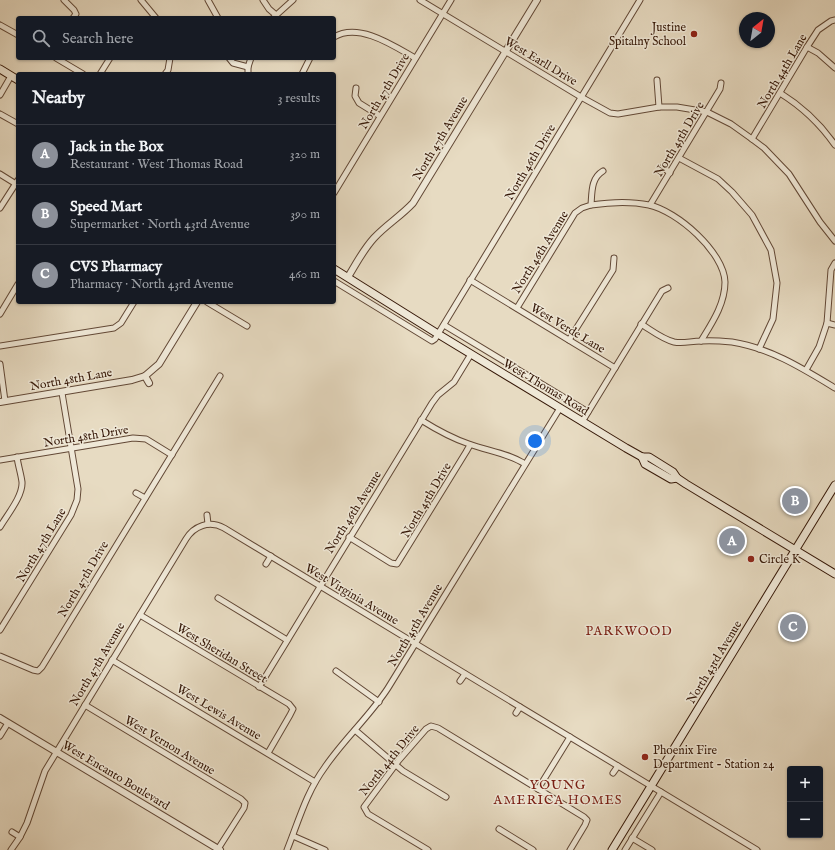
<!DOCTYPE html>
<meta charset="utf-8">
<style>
:root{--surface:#171b24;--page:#20242c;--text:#f1f3f6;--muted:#9ea1a6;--line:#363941;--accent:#8c9099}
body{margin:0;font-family:"IM FELL English",serif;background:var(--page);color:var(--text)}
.controls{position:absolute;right:12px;bottom:12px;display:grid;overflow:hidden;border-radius:4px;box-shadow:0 1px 3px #0004}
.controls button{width:36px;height:36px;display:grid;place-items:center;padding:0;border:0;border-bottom:1px solid var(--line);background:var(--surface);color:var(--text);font:20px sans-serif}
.compass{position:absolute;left:739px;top:12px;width:36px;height:36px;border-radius:50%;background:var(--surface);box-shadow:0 1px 3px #0004;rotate:31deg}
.you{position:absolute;left:535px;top:441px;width:14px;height:14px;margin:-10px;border:3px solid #fff;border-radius:50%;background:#1a73e8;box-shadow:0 0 0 6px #1a73e833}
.badge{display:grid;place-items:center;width:26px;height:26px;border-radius:50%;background:var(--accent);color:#fff;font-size:13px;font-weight:700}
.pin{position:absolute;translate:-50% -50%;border:2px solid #fff;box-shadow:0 1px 4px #0006}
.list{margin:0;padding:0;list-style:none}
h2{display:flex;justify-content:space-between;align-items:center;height:52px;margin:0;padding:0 16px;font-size:17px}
h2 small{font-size:13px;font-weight:400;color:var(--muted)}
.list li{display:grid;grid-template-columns:26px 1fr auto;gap:12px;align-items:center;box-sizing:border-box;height:60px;padding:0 16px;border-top:1px solid var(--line)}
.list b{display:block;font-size:15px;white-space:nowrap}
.list p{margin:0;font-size:13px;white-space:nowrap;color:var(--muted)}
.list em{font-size:13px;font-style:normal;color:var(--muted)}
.icon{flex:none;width:22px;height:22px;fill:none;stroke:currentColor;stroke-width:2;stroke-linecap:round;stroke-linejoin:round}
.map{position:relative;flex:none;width:835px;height:850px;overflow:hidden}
.search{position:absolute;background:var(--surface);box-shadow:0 1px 3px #0004;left:16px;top:16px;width:320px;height:44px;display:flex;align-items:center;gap:10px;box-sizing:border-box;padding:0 14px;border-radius:4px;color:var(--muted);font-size:15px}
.panel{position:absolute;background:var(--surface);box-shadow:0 1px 3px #0004;left:16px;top:72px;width:320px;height:232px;border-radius:4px}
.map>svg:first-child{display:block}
</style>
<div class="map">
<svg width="835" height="850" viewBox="0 0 835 850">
<rect width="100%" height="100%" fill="#e7dbc2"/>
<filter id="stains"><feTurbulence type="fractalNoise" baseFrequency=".005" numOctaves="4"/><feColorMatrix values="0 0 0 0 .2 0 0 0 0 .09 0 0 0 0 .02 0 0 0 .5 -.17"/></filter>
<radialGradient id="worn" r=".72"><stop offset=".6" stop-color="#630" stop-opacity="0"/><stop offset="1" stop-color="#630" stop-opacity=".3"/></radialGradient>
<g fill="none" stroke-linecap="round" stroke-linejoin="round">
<!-- minor casing -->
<g stroke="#624836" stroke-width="7">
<g id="minor">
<path d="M 64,0 L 74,10 L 76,14 L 73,18"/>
<path d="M 141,0 L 156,18"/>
<path d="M 208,0 L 218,18"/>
<path d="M 263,0 L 269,9 L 276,15"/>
<path d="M 420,0 L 581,97 L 610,113 L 618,114 L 659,107 L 677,107 L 707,112 L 731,124 L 752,139 L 764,148 L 789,174 L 820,222 L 835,241"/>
<path d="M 273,18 L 293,0"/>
<path d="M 0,25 L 18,35"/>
<path d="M 334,37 C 359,22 394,46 415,58"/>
<path d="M 807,47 L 818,53 L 835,68"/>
<path d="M 56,58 L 83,74"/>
<path d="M 229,58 L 233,63 L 248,67"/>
<path d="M 100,74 L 110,58"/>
<path d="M 165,74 L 168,70 L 170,58"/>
<path d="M 248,74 L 248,67 L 251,58"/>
<path d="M 302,74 L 310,58"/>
<path d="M 657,80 L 659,107"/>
<path d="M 356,88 L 355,96 L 359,103 L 380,116"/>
<path d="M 780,93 C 801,106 821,125 835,145"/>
<path d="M 0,95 L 11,76"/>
<path d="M 0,114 L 18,124"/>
<path d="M 752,139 L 807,47 L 818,30 L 831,21 L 835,20"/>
<path d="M 679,158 L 718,179 L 732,192 L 752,215 L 771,250 L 777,283 L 773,319 L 759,349"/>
<path d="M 663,167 L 670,173"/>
<path d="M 0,174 L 16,184"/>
<path d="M 334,193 L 451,0"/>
<path d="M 591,205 C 611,202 630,201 649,205 C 677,211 724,252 725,282 C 725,304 712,323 701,341"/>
<path d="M 650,205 L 720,89 L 721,83"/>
<path d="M 0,208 L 18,180"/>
<path d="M 470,280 L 615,368"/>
<path d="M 334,281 L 432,341 L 435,339 L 640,0"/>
<path d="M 207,302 L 247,326"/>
<path d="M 517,308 L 575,213 L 582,208 L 591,205 C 592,192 591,178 603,171"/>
<path d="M 0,314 L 18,284"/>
<path d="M 827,323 L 835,325"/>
<path d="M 641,324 C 651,330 662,339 674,342 C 683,344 691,341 701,341 C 711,340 722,341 732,342 C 770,348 802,368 835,388"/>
<path d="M 444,325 L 588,412"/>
<path d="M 569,340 L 613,270 L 614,258"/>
<path d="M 0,346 L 114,328 L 121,323 L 134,302"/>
<path d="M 0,364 L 5,401"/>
<path d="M 806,370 L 819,347 L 827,323 L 831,270 L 835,263"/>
<path d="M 421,420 C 437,430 451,438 469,444 C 488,451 508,453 525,464"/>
<path d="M 582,422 L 662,291 L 668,288"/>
<path d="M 0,460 L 133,438 L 146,439 L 172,455"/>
<path d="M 136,493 L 145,498"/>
<path d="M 207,515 L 208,524"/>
<path d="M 0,527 C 7,515 23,496 22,482 C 21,474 18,465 17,457"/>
<path d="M 349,537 L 391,563 L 397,564 L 466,452 L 470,445"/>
<path d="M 266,564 L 271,556"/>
<path d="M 218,598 L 287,640"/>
<path d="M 140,615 L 289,704 L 293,709 L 290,715 L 268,753"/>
<path d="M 0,630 L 71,515 L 77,500 L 78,489 L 62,393"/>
<path d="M 0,656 L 33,670 L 38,671 L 42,667 L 220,376"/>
<path d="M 112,660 L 315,782"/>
<path d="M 336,671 L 379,702"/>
<path d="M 460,681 L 465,674"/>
<path d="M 259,687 L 432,403 L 438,395 L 454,382 L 471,354"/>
<path d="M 85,705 L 241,799 L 245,803 L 244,808 L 218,849"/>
<path d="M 516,713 L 520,707"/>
<path d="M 355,730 L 403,771 L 446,797"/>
<path d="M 0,736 L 8,723"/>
<path d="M 613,773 L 618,766"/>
<path d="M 538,789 L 570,737"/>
<path d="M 499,829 L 533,850"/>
<path d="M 12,832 L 20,837"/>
<path d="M 293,836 L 325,850"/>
<path d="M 632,838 L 652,850"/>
<path d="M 11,850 L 20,837 L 27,823 L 45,771 L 186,539 C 194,526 209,520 224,528 L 757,850"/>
<path d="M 287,850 C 299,820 306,793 325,767 C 344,739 370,716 388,688 L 560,408"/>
<path d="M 428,850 L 368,814 L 364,807 L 399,760 L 426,729 L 431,726 L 438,728 L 584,817 L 587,820 L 585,825 L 570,850"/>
<path d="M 625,850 L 661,792"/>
</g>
</g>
<!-- tertiary casing -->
<g stroke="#624836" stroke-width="8">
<g id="tertiary">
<path d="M 348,277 C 356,264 363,250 374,238 C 386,225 401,216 413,203 L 537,0"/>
<path d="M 145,376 L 149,383"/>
<path d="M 0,402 L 132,380 L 145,376 L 159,364 L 197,302"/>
<path d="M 0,718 L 220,850"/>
</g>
</g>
<!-- secondary casing -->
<g stroke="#351707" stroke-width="9">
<g id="secondary">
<path d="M 0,69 L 18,80"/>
<path d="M 334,269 L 438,334 L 626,448 L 642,457 L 649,457 L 673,472 L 677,478 L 686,484 L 835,574"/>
<path d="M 642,457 L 645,464 L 671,479 L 677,478"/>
<path d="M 612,850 L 835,485"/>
</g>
</g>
<!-- minor -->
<use href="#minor" stroke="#efe8d7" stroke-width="5"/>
<!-- tertiary -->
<use href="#tertiary" stroke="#efe8d7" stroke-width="6"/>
<!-- secondary -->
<use href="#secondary" stroke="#efe8d7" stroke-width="7"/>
</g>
<!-- markers -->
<g fill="#8f2418" stroke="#efe8d7" stroke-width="1.5">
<circle cx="694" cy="34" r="4"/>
<circle cx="751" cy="559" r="4"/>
<circle cx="645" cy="757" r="4"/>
</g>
<g text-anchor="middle" stroke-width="3" stroke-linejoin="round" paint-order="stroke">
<!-- poi labels -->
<g font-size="12" fill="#351707" stroke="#efe8d7" text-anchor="start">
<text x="686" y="31" text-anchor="end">Justine<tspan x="686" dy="14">Spitalny School</tspan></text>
<text x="759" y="563">Circle K</text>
<text x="653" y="754">Phoenix Fire<tspan x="653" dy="14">Department - Station 24</tspan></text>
</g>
<!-- street labels -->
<g font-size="12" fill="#351707" stroke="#efe8d7">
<text transform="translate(541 61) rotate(31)" y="4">West Earll Drive</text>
<text transform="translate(782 71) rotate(-59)" y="4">North 44th Lane</text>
<text transform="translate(384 91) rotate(-59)" y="4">North 47th Drive</text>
<text transform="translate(440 138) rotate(-59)" y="4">North 47th Avenue</text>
<text transform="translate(679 139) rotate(-59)" y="4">North 45th Drive</text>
<text transform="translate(530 162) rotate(-59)" y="4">North 46th Drive</text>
<text transform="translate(540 252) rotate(-58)" y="4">North 46th Avenue</text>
<text transform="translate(568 328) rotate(31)" y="4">West Verde Lane</text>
<text transform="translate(71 379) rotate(-10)" y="4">North 48th Lane</text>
<text transform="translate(546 387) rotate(31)" y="4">West Thomas Road</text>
<text transform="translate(86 436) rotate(-9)" y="4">North 48th Drive</text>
<text transform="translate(426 500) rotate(-59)" y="4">North 45th Drive</text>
<text transform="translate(353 512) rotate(-58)" y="4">North 46th Avenue</text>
<text transform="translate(41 545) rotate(-59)" y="4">North 47th Lane</text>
<text transform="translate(83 579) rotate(-59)" y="4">North 47th Drive</text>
<text transform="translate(352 594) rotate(31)" y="4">West Virginia Avenue</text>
<text transform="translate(415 625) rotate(-59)" y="4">North 45th Avenue</text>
<text transform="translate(222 653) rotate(31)" y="4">West Sheridan Street</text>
<text transform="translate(714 662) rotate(-59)" y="4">North 43rd Avenue</text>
<text transform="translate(97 664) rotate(-59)" y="4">North 47th Avenue</text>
<text transform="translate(219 712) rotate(31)" y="4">West Lewis Avenue</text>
<text transform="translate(170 745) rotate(31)" y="4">West Vernon Avenue</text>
<text transform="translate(389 760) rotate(-51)" y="4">North 44th Drive</text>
<text transform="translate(116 775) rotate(31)" y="4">West Encanto Boulevard</text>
</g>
<!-- neighbourhood labels -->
<g font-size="13" letter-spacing="1" fill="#7a1f14" stroke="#efe8d7">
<text x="629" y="635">PARKWOOD</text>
<text x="558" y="789">YOUNG<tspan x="558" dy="15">AMERICA HOMES</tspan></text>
</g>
</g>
<rect width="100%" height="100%" filter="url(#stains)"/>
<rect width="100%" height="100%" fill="url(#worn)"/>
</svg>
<div class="controls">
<button>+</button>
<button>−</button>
</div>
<svg class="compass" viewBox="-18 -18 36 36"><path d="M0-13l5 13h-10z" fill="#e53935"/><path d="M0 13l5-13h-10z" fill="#9ea1a6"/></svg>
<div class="you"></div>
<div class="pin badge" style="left:732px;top:541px">A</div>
<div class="pin badge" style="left:795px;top:501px">B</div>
<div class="pin badge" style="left:793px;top:627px">C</div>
<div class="search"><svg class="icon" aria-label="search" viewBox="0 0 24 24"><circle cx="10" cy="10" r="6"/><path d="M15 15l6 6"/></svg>Search here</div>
<section class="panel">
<h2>Nearby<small>3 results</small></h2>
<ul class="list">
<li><span class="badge">A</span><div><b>Jack in the Box</b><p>Restaurant · West Thomas Road</p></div><em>320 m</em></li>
<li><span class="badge">B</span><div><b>Speed Mart</b><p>Supermarket · North 43rd Avenue</p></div><em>390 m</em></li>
<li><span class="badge">C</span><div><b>CVS Pharmacy</b><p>Pharmacy · North 43rd Avenue</p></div><em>460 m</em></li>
</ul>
</section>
</div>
